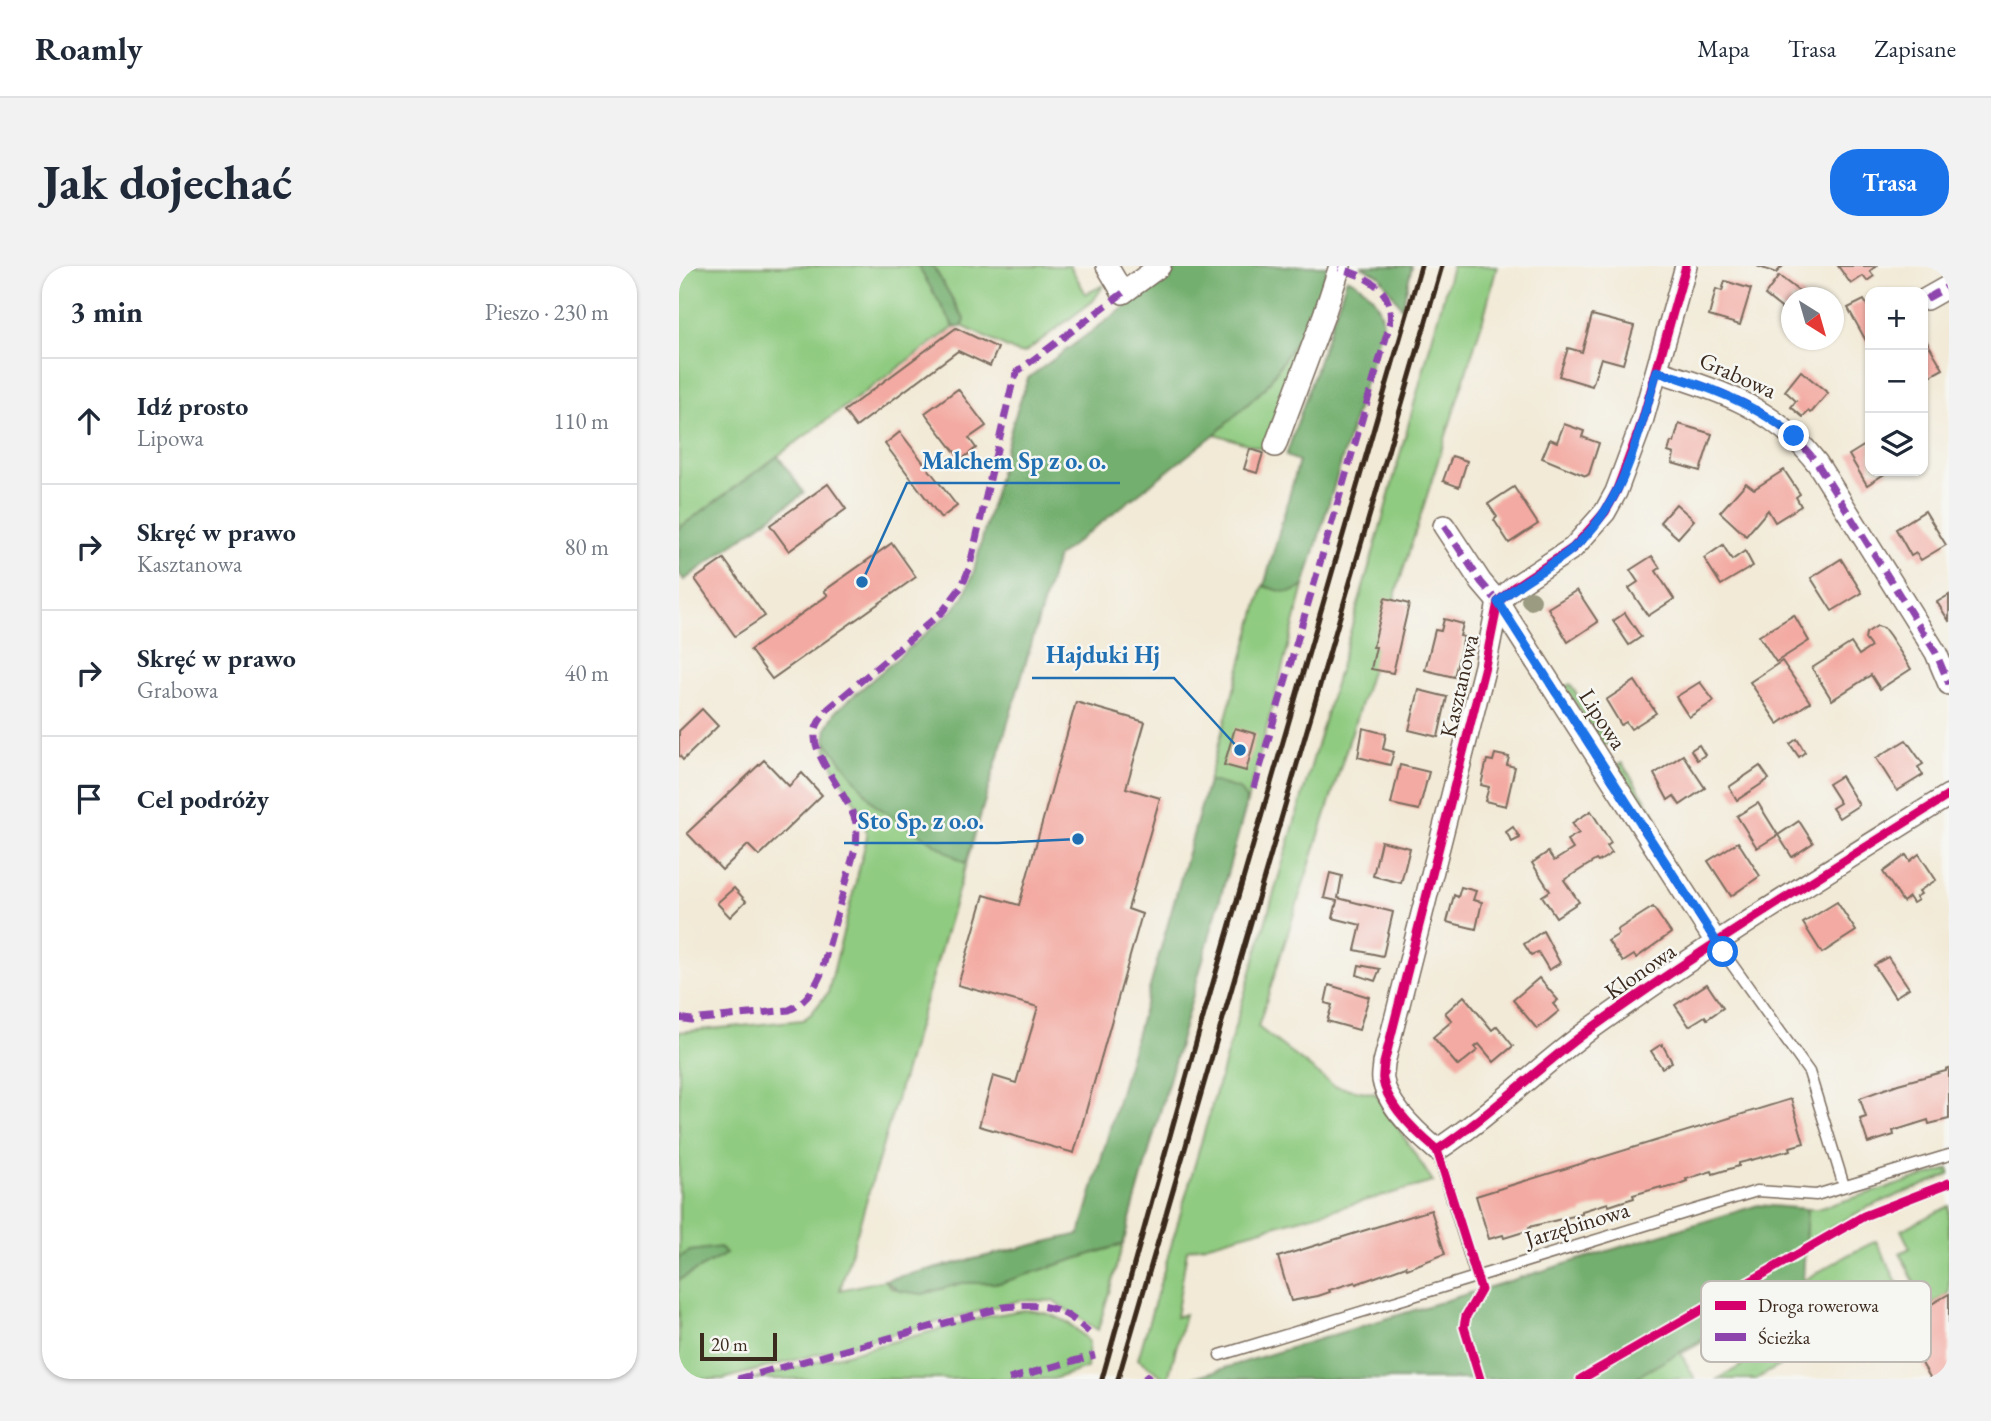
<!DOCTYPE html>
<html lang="pl">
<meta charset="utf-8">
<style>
:root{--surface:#fff;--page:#f2f2f3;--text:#1f2937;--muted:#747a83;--line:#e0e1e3;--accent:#1a73e8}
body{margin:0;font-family:"EB Garamond",serif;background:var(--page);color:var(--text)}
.controls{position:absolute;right:21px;top:21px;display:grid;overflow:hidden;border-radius:14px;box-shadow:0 2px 5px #0004}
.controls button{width:63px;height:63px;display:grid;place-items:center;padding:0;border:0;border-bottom:2px solid var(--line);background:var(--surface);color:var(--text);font:35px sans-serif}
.compass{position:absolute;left:1102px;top:21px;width:63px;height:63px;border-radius:50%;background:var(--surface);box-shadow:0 2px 5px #0004;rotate:143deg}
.scale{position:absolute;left:21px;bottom:18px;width:77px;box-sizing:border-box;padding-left:7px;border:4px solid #3b2a1e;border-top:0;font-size:19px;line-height:24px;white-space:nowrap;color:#3b2a1e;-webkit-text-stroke:5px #f6f6f2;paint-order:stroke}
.stop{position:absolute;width:21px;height:21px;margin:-16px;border:5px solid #1a73e8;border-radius:50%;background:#fff}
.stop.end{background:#1a73e8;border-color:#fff;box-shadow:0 2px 7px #0008}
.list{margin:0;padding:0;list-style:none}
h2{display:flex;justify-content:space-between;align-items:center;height:91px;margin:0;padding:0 28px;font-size:30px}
h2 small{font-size:23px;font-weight:400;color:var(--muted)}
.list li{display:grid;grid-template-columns:46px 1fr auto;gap:21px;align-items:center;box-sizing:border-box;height:126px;padding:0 28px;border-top:2px solid var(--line)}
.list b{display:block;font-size:26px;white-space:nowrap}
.list p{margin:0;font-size:23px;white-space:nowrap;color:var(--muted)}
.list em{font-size:23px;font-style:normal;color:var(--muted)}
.icon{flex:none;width:38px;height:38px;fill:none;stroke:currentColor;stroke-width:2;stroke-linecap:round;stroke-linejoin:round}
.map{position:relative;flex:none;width:1270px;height:1113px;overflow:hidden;border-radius:28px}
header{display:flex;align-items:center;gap:42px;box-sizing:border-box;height:98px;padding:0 35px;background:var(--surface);border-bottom:2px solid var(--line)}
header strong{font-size:33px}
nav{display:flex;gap:38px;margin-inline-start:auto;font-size:24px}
.intro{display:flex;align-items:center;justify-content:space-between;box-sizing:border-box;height:168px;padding:0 42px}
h1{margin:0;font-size:49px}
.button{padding:18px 32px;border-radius:28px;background:var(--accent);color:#fff;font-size:24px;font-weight:700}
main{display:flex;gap:42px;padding:0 42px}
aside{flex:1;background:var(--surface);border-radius:28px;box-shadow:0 2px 5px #0004}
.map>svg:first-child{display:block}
</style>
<header>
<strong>Roamly</strong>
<nav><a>Mapa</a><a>Trasa</a><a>Zapisane</a></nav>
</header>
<div class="intro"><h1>Jak dojechać</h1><a class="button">Trasa</a></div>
<main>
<aside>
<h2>3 min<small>Pieszo · 230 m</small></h2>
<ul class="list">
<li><svg class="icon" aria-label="ahead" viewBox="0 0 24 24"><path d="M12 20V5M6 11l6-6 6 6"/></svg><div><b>Idź prosto</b><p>Lipowa</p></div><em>110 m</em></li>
<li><svg class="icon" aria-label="right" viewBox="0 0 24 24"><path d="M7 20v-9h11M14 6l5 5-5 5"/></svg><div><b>Skręć w prawo</b><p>Kasztanowa</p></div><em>80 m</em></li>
<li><svg class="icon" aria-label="right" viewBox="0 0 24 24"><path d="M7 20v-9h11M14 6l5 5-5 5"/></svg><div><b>Skręć w prawo</b><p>Grabowa</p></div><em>40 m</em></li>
<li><svg class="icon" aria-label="arrive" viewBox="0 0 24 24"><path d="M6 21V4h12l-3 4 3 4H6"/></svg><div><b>Cel podróży</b></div></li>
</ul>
</aside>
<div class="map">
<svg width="1270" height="1113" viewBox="0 0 1270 1113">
<rect width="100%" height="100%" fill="#f6f6f2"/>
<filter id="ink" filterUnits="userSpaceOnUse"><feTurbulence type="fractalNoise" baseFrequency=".0143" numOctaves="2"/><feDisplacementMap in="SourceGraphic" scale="14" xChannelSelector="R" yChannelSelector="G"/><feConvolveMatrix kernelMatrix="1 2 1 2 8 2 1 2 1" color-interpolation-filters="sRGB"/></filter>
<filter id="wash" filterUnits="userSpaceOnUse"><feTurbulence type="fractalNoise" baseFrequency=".00686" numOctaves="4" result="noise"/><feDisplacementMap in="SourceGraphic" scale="28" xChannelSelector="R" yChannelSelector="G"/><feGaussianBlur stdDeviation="1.57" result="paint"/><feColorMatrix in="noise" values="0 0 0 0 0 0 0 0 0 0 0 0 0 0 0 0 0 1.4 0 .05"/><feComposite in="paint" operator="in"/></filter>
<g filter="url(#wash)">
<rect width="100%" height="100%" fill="#f2ead7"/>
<!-- green -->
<g fill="#8fcb80" stroke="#657a4f" stroke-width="2">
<path d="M 0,0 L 239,0 L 275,61 L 0,262 Z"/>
<path d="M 254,0 L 391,0 L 407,28 L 425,19 L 414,35 L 345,87 L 339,87 L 283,60 L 286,54 Z"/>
<path d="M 773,0 L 818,0 L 805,50 L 579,761 L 655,820 L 697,828 L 754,916 L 508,984 L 497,1051 L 506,1048 L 489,1113 L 487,1113 L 459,1093 L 693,291 Z"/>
<path d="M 634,48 L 584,183 L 536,168 L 587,121 Z"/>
<path d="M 584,320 C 599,324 612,330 625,320 L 566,544 L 567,533 L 549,520 L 529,516 Z"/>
<path d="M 891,418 L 929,477 L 924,480 L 886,421 Z"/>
<path d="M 146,474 L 197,539 L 287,598 L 161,1024 L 206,1014 L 212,1022 L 244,1028 L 283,1017 L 321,1017 L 444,978 L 419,1064 L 374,1035 L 342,1034 L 44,1113 L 0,1113 L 0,766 L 124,754 L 132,748 L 149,727 L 188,571 C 185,535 150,510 146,474 Z"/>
<path d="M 943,497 L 979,553 L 973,556 L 937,500 Z"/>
<path d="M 1270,903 L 1270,909 L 1187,942 L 1126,977 L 1128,943 L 1138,943 Z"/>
<path d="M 1270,940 L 1270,1028 L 1254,1037 L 1243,1019 L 1238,1022 L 1221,987 L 1231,982 L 1222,964 Z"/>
<path d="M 1197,975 L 1225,1030 L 1077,1113 L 1039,1113 L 1143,1054 L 1124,1020 L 1002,1088 L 1016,1113 L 954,1113 L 1169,989 Z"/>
<path d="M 344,1044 C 372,1045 392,1055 410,1076 L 408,1102 L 374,1113 L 74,1113 L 310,1050 Z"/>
</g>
<!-- forest -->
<g fill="#73af6e" stroke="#576c46" stroke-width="2">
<path d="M 239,0 L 254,0 L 286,55 L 283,60 L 275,61 Z"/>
<path d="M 502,0 L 647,0 L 648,2 L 634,48 L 587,121 L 536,168 L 378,291 L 287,598 L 196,539 L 146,474 L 148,461 L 157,445 L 273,345 L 285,330 L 294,308 L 334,156 L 349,112 Z"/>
<path d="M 682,0 L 733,0 L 723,42 L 700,9 Z"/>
<path d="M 668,12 C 688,21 701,35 704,57 L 625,320 C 611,331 599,324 585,320 L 620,195 L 607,190 Z"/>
<path d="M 99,190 L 125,227 L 5,314 L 0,307 L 0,262 Z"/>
<path d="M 529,516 L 536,516 L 560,523 L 567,533 L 566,544 L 444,978 L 321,1017 L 283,1017 L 244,1028 L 220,1025 L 206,1014 L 401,968 Z"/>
<path d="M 1079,939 L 1128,943 L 1124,1015 L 954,1113 L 510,1113 Z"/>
<path d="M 41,981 L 47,988 L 0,1014 L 0,991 L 11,985 Z"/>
</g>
<g id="blocks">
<!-- building -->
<g fill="#f3aaa2">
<path d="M 1078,0 L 1104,0 L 1097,7 Z"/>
<path d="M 1159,0 L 1197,0 L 1191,5 L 1195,10 L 1188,15 L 1184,10 L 1172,18 Z"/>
<path d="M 1100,10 L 1125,29 L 1123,32 L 1112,32 L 1111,49 L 1086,29 Z"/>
<path d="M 1046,15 L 1072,23 L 1061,59 L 1030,50 L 1037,23 L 1043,25 Z"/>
<path d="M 1185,34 L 1189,41 L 1191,40 L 1191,82 L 1169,42 Z"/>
<path d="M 913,49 L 955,60 L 944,98 L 922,92 L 913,120 L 880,110 L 889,82 L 903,86 Z"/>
<path d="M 277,62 L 319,82 L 311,100 L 279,85 L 177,161 L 165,145 Z"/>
<path d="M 1244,69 L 1264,103 L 1244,114 Z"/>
<path d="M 1122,105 L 1149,127 L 1132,147 L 1129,145 L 1124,151 L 1112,141 L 1117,135 L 1106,125 Z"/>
<path d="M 279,123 L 307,160 L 290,172 L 297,182 L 282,194 L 246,147 Z"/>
<path d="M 885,158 L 905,165 L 903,171 L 920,177 L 910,208 L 907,210 L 863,192 L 871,173 L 878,176 Z"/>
<path d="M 1000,158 L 1033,168 L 1021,205 L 993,197 L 995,188 L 989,186 L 992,176 L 995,176 Z"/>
<path d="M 221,166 L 278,240 L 262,252 L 206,178 Z"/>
<path d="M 1191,176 L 1191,205 L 1210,205 L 1188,219 L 1170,189 Z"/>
<path d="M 571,183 L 584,187 L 578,207 L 565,203 Z"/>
<path d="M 773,190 L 788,195 L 780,221 L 764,215 Z"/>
<path d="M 1105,204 L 1121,228 L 1117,231 L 1122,240 L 1096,256 L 1089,244 L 1067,270 L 1041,246 L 1067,217 L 1075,223 Z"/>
<path d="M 149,218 L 167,243 L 110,285 L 91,259 Z"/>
<path d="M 835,221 L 859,258 L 830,277 L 815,254 L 818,251 L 809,238 Z"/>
<path d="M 997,238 L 1015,254 L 999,272 L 981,256 Z"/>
<path d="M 1246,245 L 1267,279 L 1242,294 L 1237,287 L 1232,290 L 1217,263 Z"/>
<path d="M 213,277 L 237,311 L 93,413 L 71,384 L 149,329 L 145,325 Z"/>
<path d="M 1044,279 L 1053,294 L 1066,285 L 1074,300 L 1042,319 L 1025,292 Z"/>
<path d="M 973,290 L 981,302 L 977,305 L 995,333 L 969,350 L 950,322 L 959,316 L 951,304 Z"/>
<path d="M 45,293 L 86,350 L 56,370 L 16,313 Z"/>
<path d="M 1162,293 L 1183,327 L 1153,345 L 1132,312 Z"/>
<path d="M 898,324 L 919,356 L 889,376 L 869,342 Z"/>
<path d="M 1270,329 L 1270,355 L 1258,336 Z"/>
<path d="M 706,332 L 730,338 L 714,407 L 692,403 L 697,381 L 694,381 Z"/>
<path d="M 946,347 L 962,371 L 950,379 L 934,355 Z"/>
<path d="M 1115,349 L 1130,375 L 1097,396 L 1080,370 Z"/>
<path d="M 765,353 L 784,358 L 781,370 L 785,371 L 775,411 L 746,404 L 756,364 L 762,365 Z"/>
<path d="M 1198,360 L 1205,362 L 1211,370 L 1232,403 L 1201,423 L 1192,409 L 1153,434 L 1133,402 L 1172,377 L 1180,389 L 1192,381 L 1186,373 L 1187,367 Z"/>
<path d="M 1103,395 L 1131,436 L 1099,458 L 1071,416 Z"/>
<path d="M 956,415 L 977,447 L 952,463 L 947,456 L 942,459 L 927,434 Z"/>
<path d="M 1021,416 L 1035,435 L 1010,451 L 997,431 Z"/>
<path d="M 740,424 L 768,431 L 759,471 L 730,464 Z"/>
<path d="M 397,436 L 466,456 L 447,522 L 481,532 L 449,643 L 463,648 L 395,887 L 300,860 L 314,810 L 337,817 L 359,741 L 279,719 L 305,629 L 340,639 Z"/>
<path d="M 23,443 L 39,460 L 4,494 L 0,489 L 0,465 Z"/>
<path d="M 556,462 L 577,468 L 567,505 L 545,499 Z"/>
<path d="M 684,462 L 707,468 L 704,483 L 715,486 L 711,499 L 679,491 Z"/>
<path d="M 1118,473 L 1126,486 L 1120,491 L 1111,478 Z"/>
<path d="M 1227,474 L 1244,498 L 1239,501 L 1244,509 L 1218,525 L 1197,492 Z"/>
<path d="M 1020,479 L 1026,489 L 1018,494 L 1012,484 Z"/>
<path d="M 816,488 L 830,491 L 828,499 L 836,501 L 827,540 L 806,535 L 810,521 L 802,519 L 808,494 L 814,495 Z"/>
<path d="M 1004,489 L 1026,522 L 1001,539 L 995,530 L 989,534 L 975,508 Z"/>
<path d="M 85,494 L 110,520 L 123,507 L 143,529 L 80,590 L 69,579 L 43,604 L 8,567 Z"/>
<path d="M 721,499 L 750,506 L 740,544 L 712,538 Z"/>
<path d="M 1081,500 L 1090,513 L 1058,534 L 1050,521 Z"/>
<path d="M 1162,510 L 1180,539 L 1160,552 L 1153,542 L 1161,537 L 1149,518 Z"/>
<path d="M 1079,537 L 1099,569 L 1120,555 L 1134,577 L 1113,591 L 1099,569 L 1078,582 L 1058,550 Z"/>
<path d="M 912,545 L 932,577 L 928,580 L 933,587 L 919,596 L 917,594 L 885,614 L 900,636 L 877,651 L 863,630 L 871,625 L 853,597 L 869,586 L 875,595 L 894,583 L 888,574 L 900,567 L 893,557 Z"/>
<path d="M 834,561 L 841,572 L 833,576 L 827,566 Z"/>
<path d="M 702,575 L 731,582 L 722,617 L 694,610 Z"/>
<path d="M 1059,576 L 1081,610 L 1052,630 L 1029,595 Z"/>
<path d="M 1240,588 L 1257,614 L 1240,625 L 1242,628 L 1237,631 L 1239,634 L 1234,637 L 1230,631 L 1224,636 L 1204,606 L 1227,589 L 1231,595 Z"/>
<path d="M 651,607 L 663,610 L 659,632 L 714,646 L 704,690 L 676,684 L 682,659 L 654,652 L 658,635 L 645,632 Z"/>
<path d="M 782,621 L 797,625 L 794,634 L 803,636 L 797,663 L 768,656 L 775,629 L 779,631 Z"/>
<path d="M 55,622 L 67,635 L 51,651 L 38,637 Z"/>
<path d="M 1158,636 L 1177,665 L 1143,687 L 1124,657 Z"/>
<path d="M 974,641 L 992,667 L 957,692 L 955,689 L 944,696 L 929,675 L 940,668 L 938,664 Z"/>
<path d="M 864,665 L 881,697 L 870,704 L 859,686 L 852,689 L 845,678 Z"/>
<path d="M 1209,691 L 1230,722 L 1216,731 L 1195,699 Z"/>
<path d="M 680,699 L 701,703 L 696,715 L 678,709 Z"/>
<path d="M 860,712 L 879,734 L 874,738 L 880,745 L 858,763 L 834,734 Z"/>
<path d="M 1028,718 L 1044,742 L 1028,753 L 1026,750 L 1010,760 L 996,739 Z"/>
<path d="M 650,719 L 690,731 L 680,764 L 648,755 L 653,739 L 646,737 Z"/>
<path d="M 785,730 L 813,764 L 818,760 L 834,780 L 815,796 L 800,778 L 796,781 L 799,784 L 779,800 L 754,771 L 773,755 L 766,747 Z"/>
<path d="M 983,778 L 993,796 L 983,802 L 972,785 Z"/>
<path d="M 1270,802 L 1270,853 L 1250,858 L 1249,854 L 1214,865 L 1215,869 L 1189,877 L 1181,853 L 1187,851 L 1181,832 L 1219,818 L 1267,805 L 1267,803 Z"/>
<path d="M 1112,833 L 1125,877 L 1111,881 L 1112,884 L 1060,897 L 1060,900 L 1034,908 L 1033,905 L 1007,913 L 1008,915 L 995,920 L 982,923 L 982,921 L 954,929 L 955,932 L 942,936 L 930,940 L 929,937 L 903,945 L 903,948 L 850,961 L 851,964 L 825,972 L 824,969 L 810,973 L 797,930 Z"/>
<path d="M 752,944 L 766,988 L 728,1003 L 727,1000 L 677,1018 L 676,1016 L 650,1024 L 651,1026 L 639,1030 L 612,1035 L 599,991 Z"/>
<path d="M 1270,1028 L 1270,1113 L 1252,1113 L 1220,1057 Z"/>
</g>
</g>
</g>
<g filter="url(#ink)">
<use href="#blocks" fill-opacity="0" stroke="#7b6d5f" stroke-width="2"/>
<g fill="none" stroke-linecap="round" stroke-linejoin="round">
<!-- lane casing -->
<g stroke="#7b6d5f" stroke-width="13">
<g id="lane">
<path d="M 1037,676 L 1130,806 L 1165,920"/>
<path d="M 758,884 L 797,1011"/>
<path d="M 541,1089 L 1078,925 L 1137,929 L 1270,889"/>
</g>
</g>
<!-- street casing -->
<g stroke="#7b6d5f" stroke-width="24">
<g id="street">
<path d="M 428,0 L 444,27 L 481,0"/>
<path d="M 1007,0 L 963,156 L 937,226 L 926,246 L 894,282 L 835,321 L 819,336 L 806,400 L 705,797 C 705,802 703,809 704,814 C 708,840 739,868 758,884 C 815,847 862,798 917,759 C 1031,677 1151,604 1270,529"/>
<path d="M 1247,33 L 1270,20"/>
<path d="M 978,105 C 1041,124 1097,143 1138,197 L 1257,387 L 1270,418"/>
<path d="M 596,180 L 645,49 L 661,0"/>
<path d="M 765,260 L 802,316 L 819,336 L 1037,676"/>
</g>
</g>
<!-- lane -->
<use href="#lane" stroke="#fff" stroke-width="10"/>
<!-- street -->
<use href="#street" stroke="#fff" stroke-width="21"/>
<!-- rail -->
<g stroke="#3b2a1e" stroke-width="5">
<path d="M 423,1113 L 527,741 L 742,0"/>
<path d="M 439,1113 L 763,0"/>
</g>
<!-- quiet -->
<g stroke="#8e44ad" stroke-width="7" stroke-dasharray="14 7" stroke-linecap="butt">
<path d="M 1247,33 L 1270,20"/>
<path d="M 978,105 C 1041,124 1097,143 1138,197 L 1257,387 L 1270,418"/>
<path d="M 765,260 L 802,316 L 819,336 L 1037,676"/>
<path d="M 575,522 L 711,58 C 715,21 689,12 660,2"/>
<path d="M 0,752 L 12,754 L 110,744 C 127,736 134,725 142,708 L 177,579 C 178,571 178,564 177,557 C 171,531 133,492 136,467 C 137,458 143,451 149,443 L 263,346 L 283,320 L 290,303 L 333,119 L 339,105 L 444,27"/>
<path d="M 466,1108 L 470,1113"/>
<path d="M 59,1113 L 325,1041 C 365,1037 380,1039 410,1066"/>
<path d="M 330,1113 L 416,1089"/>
</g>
<!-- cycleway casing -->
<g stroke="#f6f6f2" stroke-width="13">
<g id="cycleway">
<path d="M 758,884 C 739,868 708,840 704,814 C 703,809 705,802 705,797 L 806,400 L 819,336 L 835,321 L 894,282 L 926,246 L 937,226 L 963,156 L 1007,0"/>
<path d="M 758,884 C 815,847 862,798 917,759 C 1031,677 1151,604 1270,529"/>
<path d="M 758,884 L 802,1024 L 787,1050 L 785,1061 L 801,1113"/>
<path d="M 902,1113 L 1185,950 L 1270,917"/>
</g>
</g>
<!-- cycleway -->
<use href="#cycleway" stroke="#d6006c" stroke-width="9"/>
</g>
<!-- trees -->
<circle fill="#9b9b81" cx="852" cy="334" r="10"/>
</g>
<g fill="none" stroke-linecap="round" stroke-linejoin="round" filter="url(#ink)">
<!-- route -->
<path stroke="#1a73e8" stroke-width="9" d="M 1044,686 L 819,336 C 841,315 870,303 893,283 C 945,240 960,167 978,105 C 1027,120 1075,137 1115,170"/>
</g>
<g text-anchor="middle" stroke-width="5" stroke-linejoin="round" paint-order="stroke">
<!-- street labels -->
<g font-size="23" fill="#3b2a1e" stroke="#f6f6f2">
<text transform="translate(1059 109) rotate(24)" y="8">Grabowa</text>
<text transform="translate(780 420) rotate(-77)" y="8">Kasztanowa</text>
<text transform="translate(924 453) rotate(57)" y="8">Lipowa</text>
<text transform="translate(961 705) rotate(-35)" y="8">Klonowa</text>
<text transform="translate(898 958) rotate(-17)" y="8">Jarzębinowa</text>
</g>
</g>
<!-- legend -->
<rect x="1022" y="1015" width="230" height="81" rx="10" fill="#f6f6f2" stroke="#beb9b2" stroke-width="2"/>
<rect x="1036" y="1035" width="31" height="9" fill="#d6006c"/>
<rect x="1036" y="1067" width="31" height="8" fill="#8e44ad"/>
<g font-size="19" fill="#3b2a1e">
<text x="1079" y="1046">Droga rowerowa</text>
<text x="1079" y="1078">Ścieżka</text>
</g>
<!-- callouts -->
<path fill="none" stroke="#1f6fb2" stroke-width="2.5" d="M183 316L228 217H441M561 484L495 412H353M399 573L319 577H165"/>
<g fill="#1f6fb2" stroke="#f6f6f2" stroke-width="2.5">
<circle cx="183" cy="316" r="7"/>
<circle cx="561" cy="484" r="7"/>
<circle cx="399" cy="573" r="7"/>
</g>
<g font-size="24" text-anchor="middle" font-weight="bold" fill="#1f6fb2" stroke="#f6f6f2" stroke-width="5" stroke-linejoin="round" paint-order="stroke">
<text x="335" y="203">Malchem Sp z o. o.</text>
<text x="424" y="397">Hajduki Hj</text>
<text x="242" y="563">Sto Sp. z o.o.</text>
</g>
</svg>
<div class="controls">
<button>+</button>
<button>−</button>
<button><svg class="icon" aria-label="layers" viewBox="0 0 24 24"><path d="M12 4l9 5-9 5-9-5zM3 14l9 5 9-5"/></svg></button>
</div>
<svg class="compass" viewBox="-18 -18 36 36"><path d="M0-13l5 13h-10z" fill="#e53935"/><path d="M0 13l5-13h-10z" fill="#747a83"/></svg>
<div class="scale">20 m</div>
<div class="stop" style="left:1044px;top:686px"></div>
<div class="stop end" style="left:1115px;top:170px"></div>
</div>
</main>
